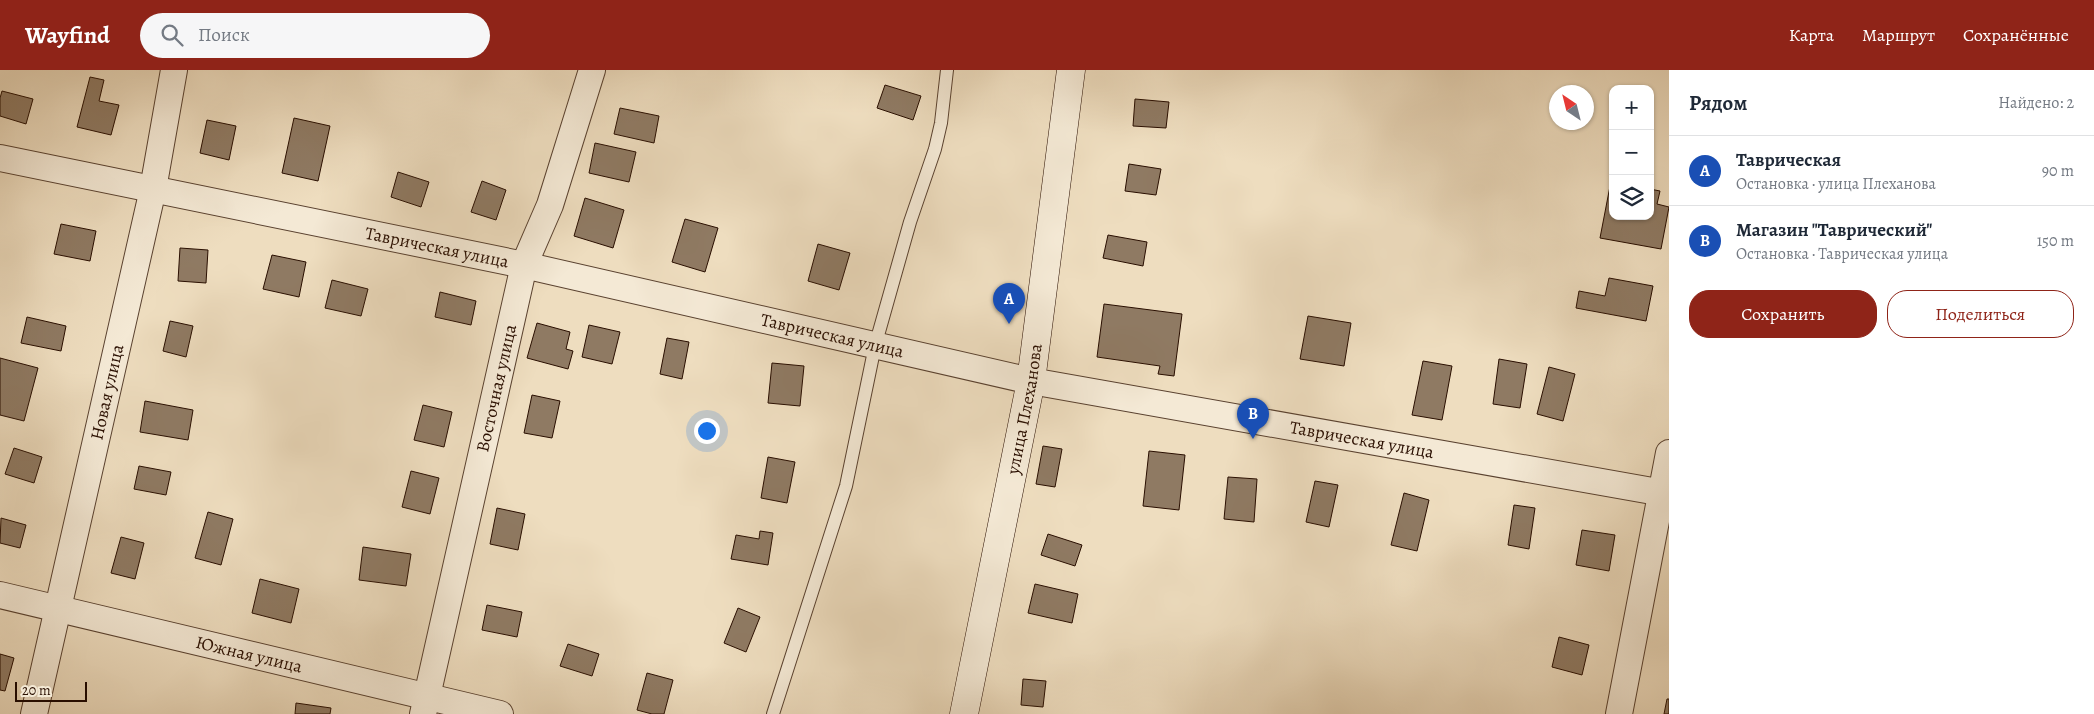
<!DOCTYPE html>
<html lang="ru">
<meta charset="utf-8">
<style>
:root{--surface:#fff;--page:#f6f6f7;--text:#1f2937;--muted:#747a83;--line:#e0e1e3;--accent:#8f2418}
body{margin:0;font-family:Alegreya,serif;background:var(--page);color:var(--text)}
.controls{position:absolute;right:15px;top:15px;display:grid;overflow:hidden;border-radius:10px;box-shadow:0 1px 4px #0004}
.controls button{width:45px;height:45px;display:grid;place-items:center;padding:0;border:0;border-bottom:1px solid var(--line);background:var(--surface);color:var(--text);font:25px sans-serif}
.compass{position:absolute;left:1549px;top:15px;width:45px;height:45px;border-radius:50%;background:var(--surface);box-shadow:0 1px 4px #0004;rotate:325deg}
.scale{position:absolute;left:15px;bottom:12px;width:72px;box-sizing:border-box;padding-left:5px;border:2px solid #290e00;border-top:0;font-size:14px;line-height:18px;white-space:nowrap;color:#290e00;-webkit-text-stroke:4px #f4e9d5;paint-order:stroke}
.you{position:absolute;left:706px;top:360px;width:18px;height:18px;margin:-12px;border:4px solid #fff;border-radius:50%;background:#1a73e8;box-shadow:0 0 0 8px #1a73e833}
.badge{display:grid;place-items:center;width:32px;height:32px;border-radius:50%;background:var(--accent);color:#fff;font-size:16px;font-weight:700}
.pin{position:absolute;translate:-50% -41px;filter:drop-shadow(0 1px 2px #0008)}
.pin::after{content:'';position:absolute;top:26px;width:18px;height:15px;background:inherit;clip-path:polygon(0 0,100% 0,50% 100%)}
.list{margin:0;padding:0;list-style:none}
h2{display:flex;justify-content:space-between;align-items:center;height:65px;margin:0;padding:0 20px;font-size:21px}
h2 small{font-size:16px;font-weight:400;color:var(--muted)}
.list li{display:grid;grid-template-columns:32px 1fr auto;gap:15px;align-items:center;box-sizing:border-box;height:70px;padding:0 20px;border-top:1px solid var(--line)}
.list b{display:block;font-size:19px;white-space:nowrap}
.list p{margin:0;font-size:16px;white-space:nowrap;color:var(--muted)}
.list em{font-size:16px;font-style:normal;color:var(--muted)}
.actions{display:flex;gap:10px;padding:15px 20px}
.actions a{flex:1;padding:11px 0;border:1px solid var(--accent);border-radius:20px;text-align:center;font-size:18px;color:var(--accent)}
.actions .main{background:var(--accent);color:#fff}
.icon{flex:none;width:28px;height:28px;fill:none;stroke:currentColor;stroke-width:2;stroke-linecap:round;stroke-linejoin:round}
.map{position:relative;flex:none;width:1669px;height:644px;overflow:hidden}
header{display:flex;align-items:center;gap:30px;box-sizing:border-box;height:70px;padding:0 25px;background:var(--accent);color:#fff}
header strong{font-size:24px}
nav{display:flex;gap:28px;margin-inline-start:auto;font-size:18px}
.search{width:350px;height:45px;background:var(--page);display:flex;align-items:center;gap:12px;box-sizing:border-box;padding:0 18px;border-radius:28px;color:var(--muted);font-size:19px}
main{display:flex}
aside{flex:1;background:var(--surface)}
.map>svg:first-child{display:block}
</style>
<header>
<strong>Wayfind</strong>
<div class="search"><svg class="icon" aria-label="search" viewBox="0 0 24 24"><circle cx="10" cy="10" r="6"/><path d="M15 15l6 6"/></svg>Поиск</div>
<nav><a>Карта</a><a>Маршрут</a><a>Сохранённые</a></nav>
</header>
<main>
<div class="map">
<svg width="1669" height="644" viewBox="0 0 1669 644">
<rect width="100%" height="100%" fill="#eeddbf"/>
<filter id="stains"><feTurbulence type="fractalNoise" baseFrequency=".004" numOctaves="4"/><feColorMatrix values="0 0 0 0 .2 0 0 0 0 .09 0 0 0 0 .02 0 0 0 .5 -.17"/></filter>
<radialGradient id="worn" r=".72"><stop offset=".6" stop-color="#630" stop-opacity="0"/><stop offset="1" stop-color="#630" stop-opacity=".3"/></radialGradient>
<!-- building -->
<g fill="#8f7a63" stroke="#290e00">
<path d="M 90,7 L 104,10 L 99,31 L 119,35 L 111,65 L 77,57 Z"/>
<path d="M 885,15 L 921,26 L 913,50 L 877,38 Z"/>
<path d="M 2,21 L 33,29 L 26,54 L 0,46 L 0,28 Z"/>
<path d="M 1135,29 L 1169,32 L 1166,58 L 1133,56 Z"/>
<path d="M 620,38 L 659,46 L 654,73 L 614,64 Z"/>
<path d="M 294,48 L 330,56 L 318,111 L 282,103 Z"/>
<path d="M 207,50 L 236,56 L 229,90 L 200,83 Z"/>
<path d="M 595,73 L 636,82 L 629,112 L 589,103 Z"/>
<path d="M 1129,94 L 1161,99 L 1156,125 L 1125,121 Z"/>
<path d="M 398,102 L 429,112 L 421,137 L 391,127 Z"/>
<path d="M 482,111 L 506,120 L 496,150 L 471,142 Z"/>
<path d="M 1611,111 L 1613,111 L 1613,146 L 1650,146 L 1650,119 L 1660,121 L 1657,134 L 1669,137 L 1661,179 L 1600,168 Z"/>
<path d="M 585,128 L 624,140 L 613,178 L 574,166 Z"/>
<path d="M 685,149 L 718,158 L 705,202 L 672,192 Z"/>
<path d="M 61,154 L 96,161 L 90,191 L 54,184 Z"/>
<path d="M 1108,165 L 1147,172 L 1143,196 L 1103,188 Z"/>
<path d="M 818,174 L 850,183 L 839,220 L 808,211 Z"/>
<path d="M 180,178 L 208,180 L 206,213 L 178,211 Z"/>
<path d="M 272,185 L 306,192 L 299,227 L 263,219 Z"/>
<path d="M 1609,208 L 1653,216 L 1646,251 L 1576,238 L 1579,221 L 1605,226 Z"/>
<path d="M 332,210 L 368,219 L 361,246 L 325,238 Z"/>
<path d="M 440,222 L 476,231 L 471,255 L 435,247 Z"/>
<path d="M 1104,234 L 1182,244 L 1174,306 L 1158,304 L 1160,296 L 1097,287 Z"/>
<path d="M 1308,246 L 1351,253 L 1344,296 L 1300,289 Z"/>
<path d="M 27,247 L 66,256 L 61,281 L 21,273 Z"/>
<path d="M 170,251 L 193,256 L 186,287 L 163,281 Z"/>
<path d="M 537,253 L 570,262 L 566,279 L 573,281 L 568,299 L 527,288 Z"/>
<path d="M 589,255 L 620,262 L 612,294 L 582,287 Z"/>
<path d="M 667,268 L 689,272 L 682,309 L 660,304 Z"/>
<path d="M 0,288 L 38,298 L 24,351 L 0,345 Z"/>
<path d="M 1499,289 L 1527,294 L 1520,338 L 1493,334 Z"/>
<path d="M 1423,291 L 1452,296 L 1442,350 L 1412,345 Z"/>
<path d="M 772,293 L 804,296 L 800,336 L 768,333 Z"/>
<path d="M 1549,297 L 1575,304 L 1563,351 L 1537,344 Z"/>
<path d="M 532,325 L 560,331 L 552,368 L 524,363 Z"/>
<path d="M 145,331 L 193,340 L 188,370 L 140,362 Z"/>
<path d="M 423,335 L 452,342 L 444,377 L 414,370 Z"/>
<path d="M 1043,376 L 1062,379 L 1055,417 L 1036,414 Z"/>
<path d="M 14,378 L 42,387 L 34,413 L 5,404 Z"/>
<path d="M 1149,381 L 1185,385 L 1179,440 L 1143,436 Z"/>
<path d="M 768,387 L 795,392 L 787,433 L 761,428 Z"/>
<path d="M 139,396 L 171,402 L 166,425 L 134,419 Z"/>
<path d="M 411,401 L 439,408 L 430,444 L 402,437 Z"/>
<path d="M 1228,407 L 1257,409 L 1254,452 L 1224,449 Z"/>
<path d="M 1315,411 L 1338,415 L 1329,457 L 1306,452 Z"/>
<path d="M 1404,423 L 1429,430 L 1417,481 L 1391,475 Z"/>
<path d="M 1514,435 L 1535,438 L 1529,479 L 1508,475 Z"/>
<path d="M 497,438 L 525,444 L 518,480 L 490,474 Z"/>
<path d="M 208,442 L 233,449 L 221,495 L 195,488 Z"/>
<path d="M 1,448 L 26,455 L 20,478 L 0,473 Z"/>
<path d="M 1582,460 L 1615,465 L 1609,501 L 1576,495 Z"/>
<path d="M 760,461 L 773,463 L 768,495 L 731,489 L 736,465 L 759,469 Z"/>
<path d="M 1048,464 L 1082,475 L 1075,496 L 1041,485 Z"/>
<path d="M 121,467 L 144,473 L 135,509 L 111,503 Z"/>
<path d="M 363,477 L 411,484 L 406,516 L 359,510 Z"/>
<path d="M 260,509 L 299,519 L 291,553 L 252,543 Z"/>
<path d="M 1035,514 L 1078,524 L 1072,553 L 1028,543 Z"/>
<path d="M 487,535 L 522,542 L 517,567 L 482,560 Z"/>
<path d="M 738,538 L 760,547 L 746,582 L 724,573 Z"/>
<path d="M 1559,567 L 1589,575 L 1582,605 L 1552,597 Z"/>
<path d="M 568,574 L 599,584 L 592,606 L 560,596 Z"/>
<path d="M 0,584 L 14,588 L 5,621 L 0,620 Z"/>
<path d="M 647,603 L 673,610 L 664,644 L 652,644 L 637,640 Z"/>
<path d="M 1023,609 L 1046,611 L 1043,637 L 1021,635 Z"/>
<path d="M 1667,629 L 1669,629 L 1669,644 L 1664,644 Z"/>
<path d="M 296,633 L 331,638 L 330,644 L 295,644 Z"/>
</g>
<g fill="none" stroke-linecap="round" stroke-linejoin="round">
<!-- lane casing -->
<g stroke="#5a4230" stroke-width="14">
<path id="lane" d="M 773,644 L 846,416 L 875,276 L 910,152 L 935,79 L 941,53 L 947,0"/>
</g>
<!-- street casing -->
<g stroke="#5a4230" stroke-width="28">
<g id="street">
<path id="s1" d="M 0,88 L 524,195 L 1031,311 L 1669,424"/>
<path id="s2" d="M 0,525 L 500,644"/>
<path id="s3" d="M 34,644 L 153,119 L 174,0"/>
<path id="s4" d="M 423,644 L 524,195 L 550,135 L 592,0"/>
<path d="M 1619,644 L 1669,383"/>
</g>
</g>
<!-- secondary casing -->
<g stroke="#290e00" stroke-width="29">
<g id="secondary">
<path id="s5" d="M 964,644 L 1031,311 L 1071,0"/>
</g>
</g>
<!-- lane -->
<use href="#lane" stroke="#f4e9d5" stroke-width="12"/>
<!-- street -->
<use href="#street" stroke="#f4e9d5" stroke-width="26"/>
<!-- secondary -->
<use href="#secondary" stroke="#f4e9d5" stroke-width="28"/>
</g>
<g text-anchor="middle" stroke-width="4.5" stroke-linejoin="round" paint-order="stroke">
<!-- street labels -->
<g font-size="18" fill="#290e00" stroke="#f4e9d5">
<text dy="6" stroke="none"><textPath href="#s1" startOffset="446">Таврическая улица</textPath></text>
<text dy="6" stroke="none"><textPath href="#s1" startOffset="851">Таврическая улица</textPath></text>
<text dy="6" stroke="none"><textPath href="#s4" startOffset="334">Восточная улица</textPath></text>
<text dy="6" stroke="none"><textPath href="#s3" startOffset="330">Новая улица</textPath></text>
<text dy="6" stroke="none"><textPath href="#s5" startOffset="311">улица Плеханова</textPath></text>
<text dy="6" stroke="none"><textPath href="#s1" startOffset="1391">Таврическая улица</textPath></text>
<text dy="6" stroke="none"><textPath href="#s2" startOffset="256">Южная улица</textPath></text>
</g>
</g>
<rect width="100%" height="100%" filter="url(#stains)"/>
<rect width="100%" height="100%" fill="url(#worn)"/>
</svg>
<div class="controls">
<button>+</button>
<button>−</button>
<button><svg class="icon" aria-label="layers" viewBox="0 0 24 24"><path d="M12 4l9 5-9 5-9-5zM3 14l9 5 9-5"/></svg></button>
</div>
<svg class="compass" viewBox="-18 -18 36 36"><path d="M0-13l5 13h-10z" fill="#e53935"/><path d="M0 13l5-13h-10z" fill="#747a83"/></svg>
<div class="scale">20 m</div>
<div class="you"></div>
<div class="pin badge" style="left:1009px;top:254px;background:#1a4fb4">A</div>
<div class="pin badge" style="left:1253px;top:369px;background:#1a4fb4">B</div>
</div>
<aside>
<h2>Рядом<small>Найдено: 2</small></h2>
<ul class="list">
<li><span class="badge" style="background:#1a4fb4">A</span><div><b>Таврическая</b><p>Остановка · улица Плеханова</p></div><em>90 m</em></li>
<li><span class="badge" style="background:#1a4fb4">B</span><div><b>Магазин &quot;Таврический&quot;</b><p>Остановка · Таврическая улица</p></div><em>150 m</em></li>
</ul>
<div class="actions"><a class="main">Сохранить</a><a>Поделиться</a></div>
</aside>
</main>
